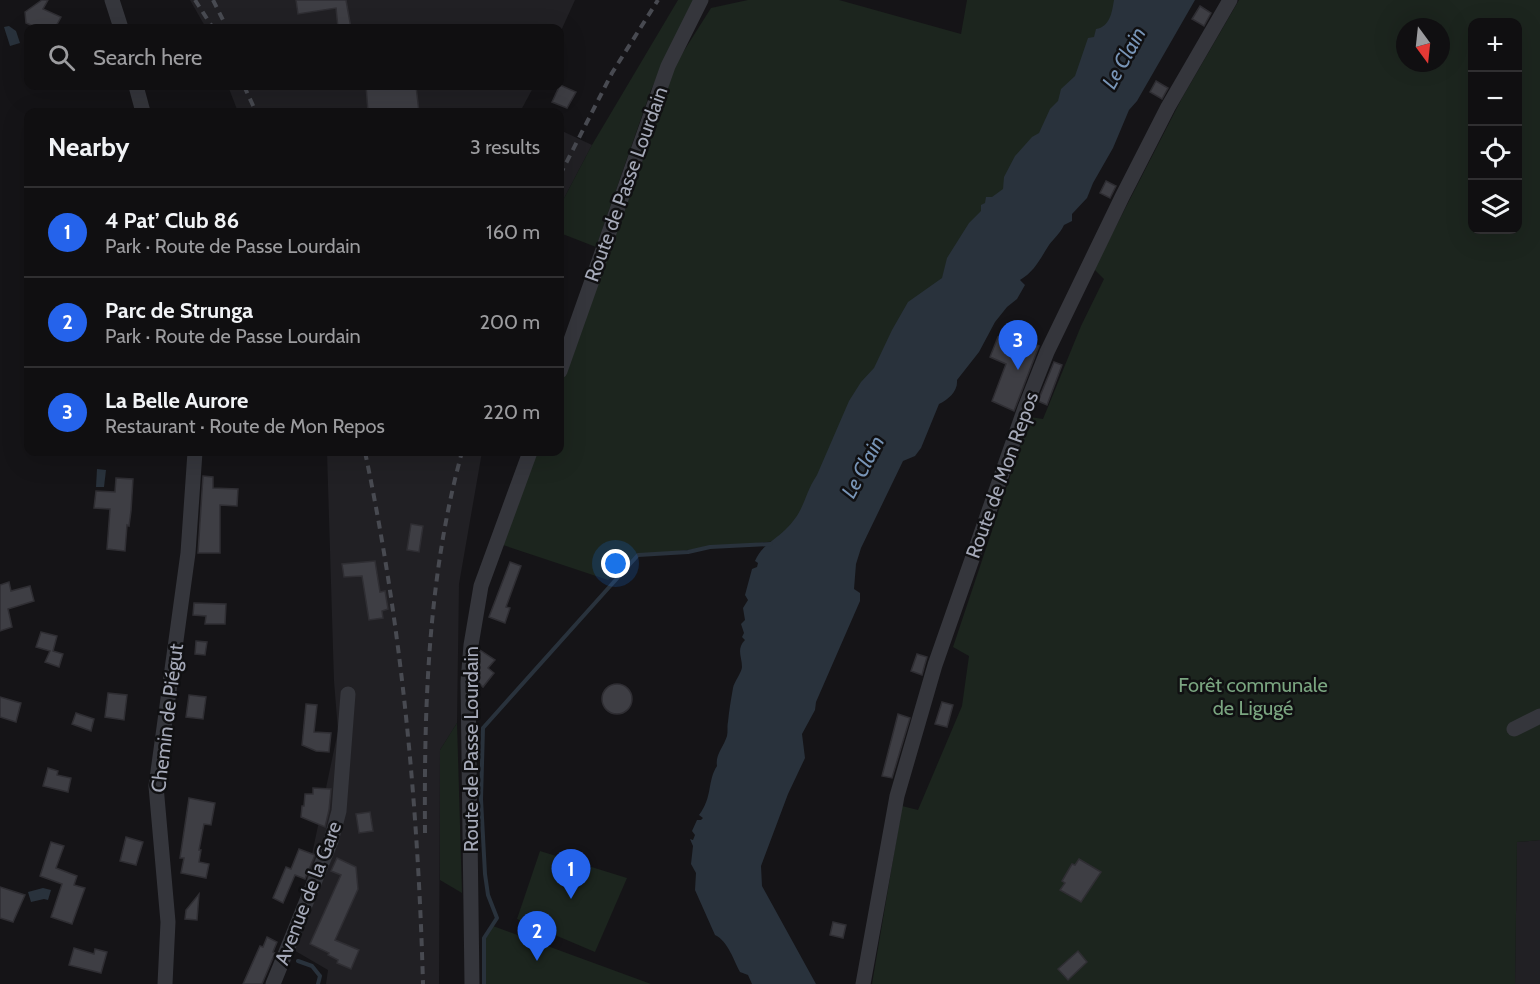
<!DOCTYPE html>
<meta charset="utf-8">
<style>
:root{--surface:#100f11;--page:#1e1d1f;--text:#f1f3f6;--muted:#9c9c9f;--line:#302f31;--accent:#2563eb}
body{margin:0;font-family:Cabin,sans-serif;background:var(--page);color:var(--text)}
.controls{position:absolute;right:18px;top:18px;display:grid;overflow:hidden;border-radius:12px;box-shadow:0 6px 24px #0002}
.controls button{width:54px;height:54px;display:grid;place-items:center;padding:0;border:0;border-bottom:2px solid var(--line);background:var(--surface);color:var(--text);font:30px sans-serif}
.compass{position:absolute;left:1396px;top:18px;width:54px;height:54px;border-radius:50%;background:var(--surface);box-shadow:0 6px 24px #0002;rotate:165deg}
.you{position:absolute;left:616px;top:564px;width:21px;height:21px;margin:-15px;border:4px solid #fff;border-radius:50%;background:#1a73e8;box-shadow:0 0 0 9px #1a73e833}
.badge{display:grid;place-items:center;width:39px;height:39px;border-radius:50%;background:var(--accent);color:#fff;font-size:20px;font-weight:700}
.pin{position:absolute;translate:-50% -50px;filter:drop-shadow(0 2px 3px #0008)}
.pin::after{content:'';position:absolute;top:32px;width:21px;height:18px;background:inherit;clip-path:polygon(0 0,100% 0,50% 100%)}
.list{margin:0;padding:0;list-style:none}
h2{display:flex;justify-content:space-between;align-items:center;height:78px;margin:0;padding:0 24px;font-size:26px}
h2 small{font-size:20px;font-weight:400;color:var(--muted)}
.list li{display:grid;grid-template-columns:39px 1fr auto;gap:18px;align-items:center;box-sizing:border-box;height:90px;padding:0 24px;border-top:2px solid var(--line)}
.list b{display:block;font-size:22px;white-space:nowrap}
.list p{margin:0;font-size:20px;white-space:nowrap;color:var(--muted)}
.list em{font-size:20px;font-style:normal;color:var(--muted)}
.icon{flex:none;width:33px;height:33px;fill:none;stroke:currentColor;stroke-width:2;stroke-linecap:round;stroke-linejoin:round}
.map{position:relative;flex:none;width:1540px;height:984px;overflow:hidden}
.search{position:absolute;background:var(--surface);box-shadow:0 6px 24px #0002;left:24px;top:24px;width:540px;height:66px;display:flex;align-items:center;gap:15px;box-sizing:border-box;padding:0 21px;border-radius:12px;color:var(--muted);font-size:22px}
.panel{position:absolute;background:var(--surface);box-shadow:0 6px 24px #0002;left:24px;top:108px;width:540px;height:348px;border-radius:12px}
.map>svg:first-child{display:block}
</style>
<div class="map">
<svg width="1540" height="984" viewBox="0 0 1540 984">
<rect width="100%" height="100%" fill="#151417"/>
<!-- built -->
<g fill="#212024">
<path d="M 190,0 L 575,0 L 560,33 L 560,28 L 206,28 Z"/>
<path d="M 228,86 L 534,86 L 520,112 L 238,112 Z"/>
<path d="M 560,130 L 592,145 L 560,206 Z"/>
<path d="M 327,452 L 482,452 L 459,584 L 457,723 L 440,750 L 439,984 L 326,984 L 328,970 L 292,949 L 338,731 L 334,681 Z"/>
<path d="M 1540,840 L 1540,984 L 1515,984 L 1517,842 Z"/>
</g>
<!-- green -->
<g fill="#1c251e" fill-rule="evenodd">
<path d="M 678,0 L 694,0 L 651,90 L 596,247 L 560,233 L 560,206 L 592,145 Z"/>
<path d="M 748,0 L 839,0 L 961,34 L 967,0 L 1134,0 L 816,537 L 638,555 L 608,580 L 503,545 L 537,452 L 560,452 L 560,388 L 675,65 L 711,8 Z"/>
<path d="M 1239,0 L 1540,0 L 1540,840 L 1517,842 L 1515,984 L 872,984 L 902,806 L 918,810 L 962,706 L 969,656 L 953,647 L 1030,417 L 1043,419 L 1081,326 L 1104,279 L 1094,269 L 1182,98 ZM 1472,22 L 1518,22 L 1518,230 L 1472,230 ZM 1405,27 L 1441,27 L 1441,63 L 1405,63 Z"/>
<path d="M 457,723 L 462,893 L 440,880 L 440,750 Z"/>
<path d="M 540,851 L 627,878 L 595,952 L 517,919 Z"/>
<path d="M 493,926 L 651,984 L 485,984 L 484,938 Z"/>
</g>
<!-- water -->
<g fill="#29323c">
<path d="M 1114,0 L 1195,0 L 1137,101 L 1129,110 L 1113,148 L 1093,183 L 1087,198 L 1072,214 L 1072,221 L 1064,225 C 1059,235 1055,237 1049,245 C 1040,259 1035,271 1020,280 L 1025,285 L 1017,299 L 1007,307 L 995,322 L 979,352 L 957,380 C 958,391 949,399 939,404 L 921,448 L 915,456 L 903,461 L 861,548 L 856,564 L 854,589 L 860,593 L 860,601 L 816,702 L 815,710 L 802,734 L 805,758 L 788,794 L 761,866 L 762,886 L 816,984 L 752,984 L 748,975 L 740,972 C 734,961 728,941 715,935 L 695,890 L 696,873 L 691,864 L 693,846 L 690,839 L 693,840 L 695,835 L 692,831 L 697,820 L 701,820 L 703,818 L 699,815 C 713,797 707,781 717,766 C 715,755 724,746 727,736 C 728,731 727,726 728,722 C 729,711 731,699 733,688 C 734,682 742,672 742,667 C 742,657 736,649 745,640 L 742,637 L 744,633 L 741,624 L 745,620 L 743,608 L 748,600 L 745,595 L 752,569 L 757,567 L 758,563 L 755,561 C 761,546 775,540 785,530 C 806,510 803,496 817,475 L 849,401 L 861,382 L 874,368 L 892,330 L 908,302 L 942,278 L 947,258 L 969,223 L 981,211 L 981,205 L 985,203 L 986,197 L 992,197 L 1003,189 L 1004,177 L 1015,156 L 1032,137 L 1039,133 L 1050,109 L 1058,101 L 1061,89 L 1075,76 L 1088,38 L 1094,37 L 1096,29 C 1110,27 1112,12 1114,0 Z"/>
<path d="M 9,26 L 16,31 L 20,43 L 10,46 L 4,27 Z"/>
<path d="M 97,469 L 106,470 L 104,487 L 96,487 Z"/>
<path d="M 43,888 L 51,890 L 48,900 L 44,899 L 31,902 L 28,892 Z"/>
</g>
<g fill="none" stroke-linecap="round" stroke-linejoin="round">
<!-- stream -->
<g stroke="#29323c" stroke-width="4">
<path d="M 298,961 L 312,966 L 320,976 L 318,984"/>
<path d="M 484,984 L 484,938 L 497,918 L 488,895 L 485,874 L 481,799 L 483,728 L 638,555 L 688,552 L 710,547 L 771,544"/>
</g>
</g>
<!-- building -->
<g fill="#3e3e44" stroke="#2f2e33" stroke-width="1.5">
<path d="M 42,0 L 48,0 L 43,9 L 61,17 L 55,28 L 38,28 L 26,23 L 25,12 Z"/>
<path d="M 296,0 L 346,0 L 351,28 L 338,28 L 336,8 L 298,14 Z"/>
<path d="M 1200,6 L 1211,13 L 1204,26 L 1192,19 Z"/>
<path d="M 1156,81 L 1168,88 L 1162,99 L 1150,92 Z"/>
<path d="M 560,85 L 576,92 L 567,108 L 552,102 Z"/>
<path d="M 366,86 L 416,86 L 419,112 L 368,112 Z"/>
<path d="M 1106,181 L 1116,186 L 1110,198 L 1100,193 Z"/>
<path d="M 1017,336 L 1039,346 L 1014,411 L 992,401 L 1006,364 L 990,357 L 998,337 L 1015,342 Z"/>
<path d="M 1054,362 L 1062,365 L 1047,405 L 1038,401 Z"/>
<path d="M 203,476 L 213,477 L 213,488 L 238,489 L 237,506 L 220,505 L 220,553 L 198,553 Z"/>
<path d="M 116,478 L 133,479 L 131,511 L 129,526 L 127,525 L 125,551 L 107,549 L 110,509 L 94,508 L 96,491 L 115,492 Z"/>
<path d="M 411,524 L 423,526 L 419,552 L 407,550 Z"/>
<path d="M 375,561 L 380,592 L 385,591 L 388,609 L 382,611 L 383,618 L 369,620 L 362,576 L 344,577 L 342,564 Z"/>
<path d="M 510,562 L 521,566 L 506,607 L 510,608 L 505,623 L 489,617 Z"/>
<path d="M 9,582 L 11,591 L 30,586 L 34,601 L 8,609 L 12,627 L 0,631 L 0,585 Z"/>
<path d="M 194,603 L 226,604 L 225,624 L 205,624 L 206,616 L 193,615 Z"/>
<path d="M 41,632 L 57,636 L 53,651 L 63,654 L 59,667 L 45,662 L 50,651 L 36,647 Z"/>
<path d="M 196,641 L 207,642 L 205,655 L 195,654 Z"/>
<path d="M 480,650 L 495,660 L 488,668 L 494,673 L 483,687 L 478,682 Z"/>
<path d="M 917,654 L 927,657 L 922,675 L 911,671 Z"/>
<circle cx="617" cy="699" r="15"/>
<path d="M 108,693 L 127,695 L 124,720 L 105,717 Z"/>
<path d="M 189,695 L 206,697 L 203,719 L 186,717 Z"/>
<path d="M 0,697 L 21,703 L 16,722 L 0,717 Z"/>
<path d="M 942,702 L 953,705 L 947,727 L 935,724 Z"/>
<path d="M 306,704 L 317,705 L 314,732 L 331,733 L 329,752 L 316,751 L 302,745 Z"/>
<path d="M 76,713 L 94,719 L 91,731 L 72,724 Z"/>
<path d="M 898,714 L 910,718 L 892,778 L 882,776 Z"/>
<path d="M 48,768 L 58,771 L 57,775 L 71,778 L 68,792 L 43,786 Z"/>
<path d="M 313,788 L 331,789 L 329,810 L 325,827 L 301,817 L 302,806 L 304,806 L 305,794 L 313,794 Z"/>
<path d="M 189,798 L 215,803 L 211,825 L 204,824 L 199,850 L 201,850 L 199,862 L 209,864 L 206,878 L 181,873 L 184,858 L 180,858 Z"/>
<path d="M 370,812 L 373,831 L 359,833 L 356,814 Z"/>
<path d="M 126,837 L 143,842 L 136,865 L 120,861 Z"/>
<path d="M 51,842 L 64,846 L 56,868 L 77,876 L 74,885 L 85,888 L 72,924 L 51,917 L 62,884 L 40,876 Z"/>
<path d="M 299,849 L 315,855 L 305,879 L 295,875 L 283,903 L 273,898 L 286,867 L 291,869 Z"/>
<path d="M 337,858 L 356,867 L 358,889 L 335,940 L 359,950 L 351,969 L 337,963 L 338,960 L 328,955 L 329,953 L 310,944 L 341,875 L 331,871 Z"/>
<path d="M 1079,859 L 1101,872 L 1081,902 L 1060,890 L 1065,883 L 1062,881 L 1072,864 L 1075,865 Z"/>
<path d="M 0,887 L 25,895 L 13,922 L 0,918 Z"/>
<path d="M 199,894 L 197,920 L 185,919 L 186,910 Z"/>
<path d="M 833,922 L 846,925 L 843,938 L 830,935 Z"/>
<path d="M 267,937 L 277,942 L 273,952 L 275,953 L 262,984 L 243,984 L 260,946 L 263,947 Z"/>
<path d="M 74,948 L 94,954 L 95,949 L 107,952 L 101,973 L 69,965 Z"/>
<path d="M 1078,951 L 1087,962 L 1068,980 L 1058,969 Z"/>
</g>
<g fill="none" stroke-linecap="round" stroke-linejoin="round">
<!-- minor -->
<g stroke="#35363c" stroke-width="15">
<path d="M 112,0 L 121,28"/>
<path d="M 136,86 L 143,112"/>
<path d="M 560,371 L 668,66 L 701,0"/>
<path d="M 1514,729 L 1540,716"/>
<path d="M 165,984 L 168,922 L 156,786 L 188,553 L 195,452"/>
<path d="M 273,984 L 331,841 L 339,811 L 348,694"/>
<path d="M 472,984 L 468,682 L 471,645 L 481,586 L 530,452"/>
<path d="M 863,984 L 897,796 L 935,665 L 1025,408 L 1047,352 L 1122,197 L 1168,107 L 1230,0"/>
</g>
<!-- rail -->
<g stroke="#484a51" stroke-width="4" stroke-dasharray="8 6" stroke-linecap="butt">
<path d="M 195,0 L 213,28"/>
<path d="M 213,0 L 227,28"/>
<path d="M 244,86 L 256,112"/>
<path d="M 560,175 L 612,73 L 658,0"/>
<path d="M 365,452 C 402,627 418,805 423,984"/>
<path d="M 425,833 C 424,705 428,575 462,452"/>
</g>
</g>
<g text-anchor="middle" stroke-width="5" stroke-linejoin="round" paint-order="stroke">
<!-- street labels -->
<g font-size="20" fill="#a5a9b8" stroke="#101012">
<text transform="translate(626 184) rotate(-70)" y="7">Route de Passe Lourdain</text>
<text transform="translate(1002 475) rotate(-70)" y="7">Route de Mon Repos</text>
<text transform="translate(167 718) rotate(-83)" y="7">Chemin de Piégut</text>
<text transform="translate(471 749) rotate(-90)" y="7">Route de Passe Lourdain</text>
<text transform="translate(308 893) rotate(-69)" y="7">Avenue de la Gare</text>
</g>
<!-- park labels -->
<g font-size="20" fill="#7aa580" stroke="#101012">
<text x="1253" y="692">Forêt communale<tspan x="1253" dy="23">de Ligugé</tspan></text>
</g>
<!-- water labels -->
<g font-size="21" font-style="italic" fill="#7895b7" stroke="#101012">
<text transform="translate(1124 58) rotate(-61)" y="7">Le Clain</text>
<text transform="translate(863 467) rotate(-62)" y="7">Le Clain</text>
</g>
</g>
</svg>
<div class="controls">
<button>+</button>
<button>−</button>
<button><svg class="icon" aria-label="locate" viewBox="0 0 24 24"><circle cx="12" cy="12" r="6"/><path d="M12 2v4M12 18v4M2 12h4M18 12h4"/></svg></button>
<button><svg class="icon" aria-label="layers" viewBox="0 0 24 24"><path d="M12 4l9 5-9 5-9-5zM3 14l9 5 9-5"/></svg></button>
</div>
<svg class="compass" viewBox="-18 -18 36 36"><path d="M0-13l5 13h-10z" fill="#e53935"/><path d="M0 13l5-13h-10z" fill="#9c9c9f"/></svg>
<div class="you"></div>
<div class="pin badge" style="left:571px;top:899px">1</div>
<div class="pin badge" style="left:537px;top:961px">2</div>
<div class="pin badge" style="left:1018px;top:370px">3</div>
<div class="search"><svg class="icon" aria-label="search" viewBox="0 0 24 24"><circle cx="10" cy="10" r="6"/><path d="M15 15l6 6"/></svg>Search here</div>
<section class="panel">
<h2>Nearby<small>3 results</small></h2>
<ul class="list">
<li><span class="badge">1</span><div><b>4 Pat’ Club 86</b><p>Park · Route de Passe Lourdain</p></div><em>160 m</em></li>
<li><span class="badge">2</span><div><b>Parc de Strunga</b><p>Park · Route de Passe Lourdain</p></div><em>200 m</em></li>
<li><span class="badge">3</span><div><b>La Belle Aurore</b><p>Restaurant · Route de Mon Repos</p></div><em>220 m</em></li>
</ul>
</section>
</div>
